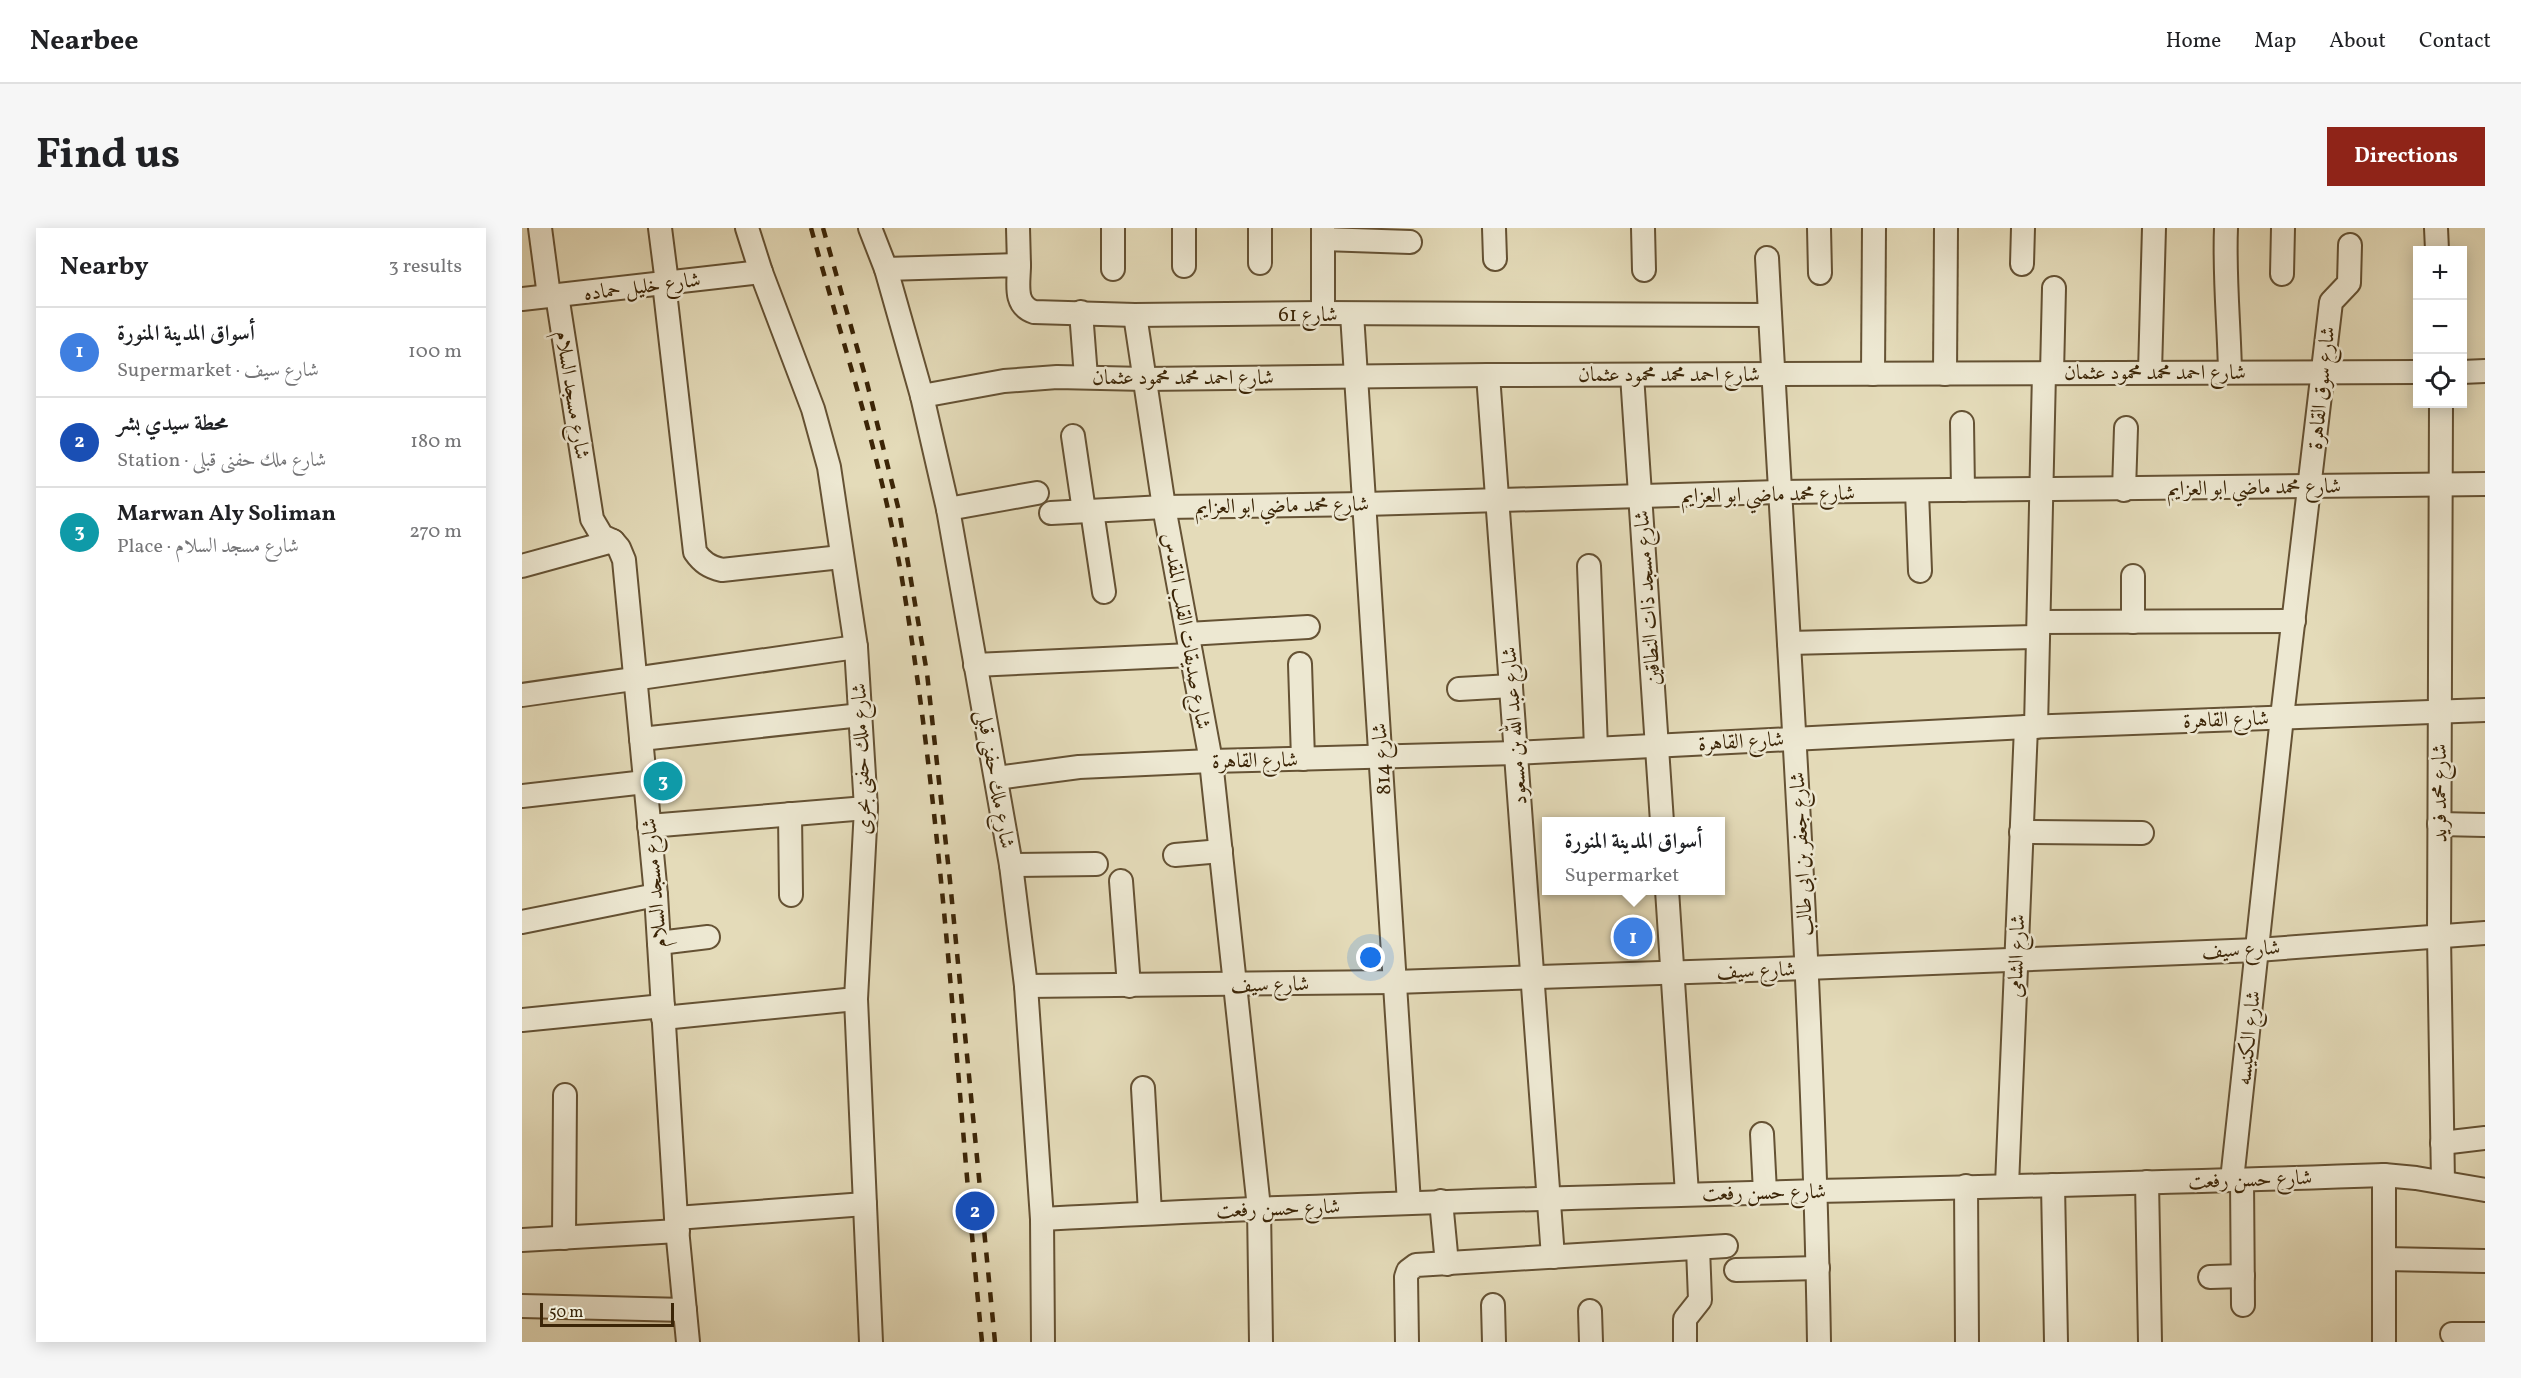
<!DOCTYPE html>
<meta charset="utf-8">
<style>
:root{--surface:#fff;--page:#f6f6f6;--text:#202124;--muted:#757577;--line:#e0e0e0;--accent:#8f2418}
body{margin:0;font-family:Vollkorn,Amiri,serif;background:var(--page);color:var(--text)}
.controls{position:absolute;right:18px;top:18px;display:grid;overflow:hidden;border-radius:0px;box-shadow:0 3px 15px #0003}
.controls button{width:54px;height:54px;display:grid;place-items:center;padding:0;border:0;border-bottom:2px solid var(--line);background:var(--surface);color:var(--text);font:30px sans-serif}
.scale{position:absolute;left:18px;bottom:15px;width:134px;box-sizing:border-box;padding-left:6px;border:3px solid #3b2507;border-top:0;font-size:16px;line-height:21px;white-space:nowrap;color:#3b2507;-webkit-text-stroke:4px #ede8d2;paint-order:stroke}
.you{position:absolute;left:849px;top:730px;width:21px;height:21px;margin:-15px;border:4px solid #fff;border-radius:50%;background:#1a73e8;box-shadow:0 0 0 9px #1a73e833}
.badge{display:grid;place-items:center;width:39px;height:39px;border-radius:50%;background:var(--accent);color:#fff;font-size:20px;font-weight:700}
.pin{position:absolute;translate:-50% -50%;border:3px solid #fff;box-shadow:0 2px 6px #0006}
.popup{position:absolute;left:1020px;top:589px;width:183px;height:78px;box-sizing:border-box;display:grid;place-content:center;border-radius:0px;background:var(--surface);filter:drop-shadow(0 2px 4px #0005);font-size:20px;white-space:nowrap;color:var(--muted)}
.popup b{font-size:22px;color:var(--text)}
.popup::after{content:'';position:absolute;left:50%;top:100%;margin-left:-12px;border:12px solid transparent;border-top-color:var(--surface)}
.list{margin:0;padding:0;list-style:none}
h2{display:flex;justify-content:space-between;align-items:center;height:78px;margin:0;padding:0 24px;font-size:26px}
h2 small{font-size:20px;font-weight:400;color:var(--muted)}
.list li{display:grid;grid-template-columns:39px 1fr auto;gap:18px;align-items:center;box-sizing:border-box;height:90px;padding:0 24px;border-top:2px solid var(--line)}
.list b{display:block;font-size:22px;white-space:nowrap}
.list p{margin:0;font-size:20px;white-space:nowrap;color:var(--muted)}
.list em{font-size:20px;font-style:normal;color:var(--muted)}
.icon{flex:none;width:33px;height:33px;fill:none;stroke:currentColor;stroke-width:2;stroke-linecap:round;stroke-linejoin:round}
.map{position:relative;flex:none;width:1963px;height:1114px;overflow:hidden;border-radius:0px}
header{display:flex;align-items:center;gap:36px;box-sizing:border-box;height:84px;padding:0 30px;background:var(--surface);border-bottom:2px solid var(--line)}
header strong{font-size:28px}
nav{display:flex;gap:33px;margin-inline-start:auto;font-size:21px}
.intro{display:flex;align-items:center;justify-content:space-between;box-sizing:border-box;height:144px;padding:0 36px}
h1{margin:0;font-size:42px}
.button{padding:15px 27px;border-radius:0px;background:var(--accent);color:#fff;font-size:21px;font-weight:700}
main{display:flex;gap:36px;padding:0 36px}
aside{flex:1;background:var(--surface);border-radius:0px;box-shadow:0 3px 15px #0003}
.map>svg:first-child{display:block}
</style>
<header>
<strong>Nearbee</strong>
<nav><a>Home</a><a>Map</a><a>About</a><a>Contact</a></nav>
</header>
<div class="intro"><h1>Find us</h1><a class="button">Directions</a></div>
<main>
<aside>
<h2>Nearby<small>3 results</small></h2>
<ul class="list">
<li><span class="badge" style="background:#3f7fe0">1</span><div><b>أسواق المدينة المنورة</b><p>Supermarket · شارع سيف</p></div><em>100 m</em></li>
<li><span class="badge" style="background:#1a4fb4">2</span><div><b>محطة سيدي بشر</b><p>Station · شارع ملك حفنى قبلى</p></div><em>180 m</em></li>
<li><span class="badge" style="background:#0f9aa8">3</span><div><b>Marwan Aly Soliman</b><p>Place · شارع مسجد السلام</p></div><em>270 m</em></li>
</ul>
</aside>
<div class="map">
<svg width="1963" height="1114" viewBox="0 0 1963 1114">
<rect width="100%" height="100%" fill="#e4dbb9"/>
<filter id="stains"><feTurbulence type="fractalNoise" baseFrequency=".00333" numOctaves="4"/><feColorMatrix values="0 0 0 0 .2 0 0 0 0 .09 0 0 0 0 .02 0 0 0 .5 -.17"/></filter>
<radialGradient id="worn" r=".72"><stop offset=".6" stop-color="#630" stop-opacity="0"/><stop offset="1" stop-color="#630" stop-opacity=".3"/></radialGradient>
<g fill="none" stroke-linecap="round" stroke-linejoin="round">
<!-- minor casing -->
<g stroke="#655234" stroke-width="26">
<g id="minor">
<path d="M 18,0 L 27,68"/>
<path d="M 138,0 L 145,55"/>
<path d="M 225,0 L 239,44 L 291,181 L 307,239 L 334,419 L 344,580 L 334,771 L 349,1114"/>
<path d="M 348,0 L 364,41 L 400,168 L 426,281 L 489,637 L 504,758 L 520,991 L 521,1114"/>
<path d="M 496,0 L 497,37"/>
<path d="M 662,0 L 662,38"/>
<path d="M 801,0 L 801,85"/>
<path d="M 972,0 L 973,31"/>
<path d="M 1121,0 L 1122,42"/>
<path d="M 1297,0 L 1298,45"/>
<path d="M 1704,0 C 1702,48 1707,95 1708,144"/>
<path d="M 1914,0 L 1915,22"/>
<path d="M 801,11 L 888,14"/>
<path d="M 1245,30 C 1264,391 1291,752 1297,1114"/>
<path d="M 738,35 L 738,0"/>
<path d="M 1500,36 L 1501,0"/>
<path d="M 364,41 L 497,37 C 497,55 491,77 512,84 L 613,87 L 801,85 L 1248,87"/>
<path d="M 591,41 L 591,0"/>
<path d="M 1760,46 L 1761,0"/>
<path d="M 142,55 L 173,324 C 180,334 187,339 200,342 L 319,329"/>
<path d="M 35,67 L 70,291 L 80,308 L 91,313 L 97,320 L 102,332 L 134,667 L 154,990 L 166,1114"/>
<path d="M 0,71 L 239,44"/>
<path d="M 559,84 L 564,149"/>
<path d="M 830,86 L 887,975"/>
<path d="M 613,87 L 642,279 L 689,533 L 737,980 L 739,1114"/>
<path d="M 1628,144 L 1632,0"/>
<path d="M 1940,144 L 1963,143"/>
<path d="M 1530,145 L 1532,60"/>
<path d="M 1351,146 L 1352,0"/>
<path d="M 1423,146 L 1424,0"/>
<path d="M 966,147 L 1031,1029"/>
<path d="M 1110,147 L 1140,594"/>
<path d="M 400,168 L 482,153 L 535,149 L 623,151 L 966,147 L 1896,144"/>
<path d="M 1919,176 L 1917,708 L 1921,954"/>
<path d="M 1440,195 L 1441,262"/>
<path d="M 551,208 L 562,283"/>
<path d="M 1602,262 L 1604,200"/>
<path d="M 1395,263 L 1398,343"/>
<path d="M 426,281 L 515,265"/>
<path d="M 570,283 L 582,364"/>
<path d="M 529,285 L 642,279 L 843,276 L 1257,264 L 1963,256"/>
<path d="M 0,338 L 91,313"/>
<path d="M 1067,338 L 1074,520"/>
<path d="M 1517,394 L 1772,393"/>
<path d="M 1611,394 L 1611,348"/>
<path d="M 666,406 L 786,399"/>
<path d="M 1267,415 L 1516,409"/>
<path d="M 778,436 L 781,531"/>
<path d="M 453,437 L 669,427"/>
<path d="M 937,461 L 989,458"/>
<path d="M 0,467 L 334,419"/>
<path d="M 1514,499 L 1522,145"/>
<path d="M 119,511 L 339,487"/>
<path d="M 475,550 L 557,539 L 689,533 L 994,525 L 1504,499 L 1963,482"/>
<path d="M 0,568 L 123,554"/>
<path d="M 268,586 L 269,667"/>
<path d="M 1917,596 L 1963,597"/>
<path d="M 127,598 L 344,580"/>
<path d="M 1499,604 L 1620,605"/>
<path d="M 653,627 L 699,623"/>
<path d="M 489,637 L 574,636"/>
<path d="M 599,653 L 607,758"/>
<path d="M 1145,662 L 1165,966"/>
<path d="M 0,694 L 134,667"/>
<path d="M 137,715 L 186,709"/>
<path d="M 504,758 L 873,754 L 1284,740 L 1735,722 L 1963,705"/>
<path d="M 141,790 L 334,771"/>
<path d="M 0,792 L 141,778"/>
<path d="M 621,860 L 628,985"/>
<path d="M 1240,906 L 1243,964"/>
<path d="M 1920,915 L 1963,910"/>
<path d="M 1862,947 L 1862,1114"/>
<path d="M 1710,952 L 1760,489 L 1809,74 L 1827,55 L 1828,17"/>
<path d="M 1720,952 L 1721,1077"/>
<path d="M 1625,954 L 1628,1114"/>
<path d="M 1485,957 L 1504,499"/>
<path d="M 1531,957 L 1534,1114"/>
<path d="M 1444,958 L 1445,1114"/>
<path d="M 919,973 L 925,1036"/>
<path d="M 154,990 L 343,976"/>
<path d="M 520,991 C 967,967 1414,963 1862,947 L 1894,950 L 1963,962"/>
<path d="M 42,1010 L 43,867"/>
<path d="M 0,1012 L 156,1003"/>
<path d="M 1862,1031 L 1963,1033"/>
<path d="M 1214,1042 L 1296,1040"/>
<path d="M 1688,1049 L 1721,1048"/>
<path d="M 971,1077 L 972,1114"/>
<path d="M 0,1078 L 163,1082"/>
<path d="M 1068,1083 L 1069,1114"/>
<path d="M 1930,1106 L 1963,1106"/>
<path d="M 885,1114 L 884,1049 L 886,1043 L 894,1037 L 1204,1018"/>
<path d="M 1163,1114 L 1163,1091 L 1178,1072 L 1176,1020"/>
</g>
</g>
<!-- minor -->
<use href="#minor" stroke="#ede8d2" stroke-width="22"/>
<!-- rail -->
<g stroke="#3b2507" stroke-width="4.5" stroke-dasharray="10 10" stroke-linecap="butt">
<path d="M 289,0 C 322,120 362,239 382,363 C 423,611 435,864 460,1114"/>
<path d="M 301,0 L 344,151 L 377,283 L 405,445 L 428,653 L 473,1114"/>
</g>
</g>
<g text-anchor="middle" stroke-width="5" stroke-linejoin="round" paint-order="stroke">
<!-- street labels -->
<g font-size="21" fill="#3b2507" stroke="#ede8d2">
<text transform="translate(120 58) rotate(-7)" y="7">شارع خليل حماده</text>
<text x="786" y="93">شارع 61</text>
<text x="1633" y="151">شارع احمد محمد محمود عثمان</text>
<text x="1147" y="153">شارع احمد محمد محمود عثمان</text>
<text x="661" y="156">شارع احمد محمد محمود عثمان</text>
<text transform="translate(1799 160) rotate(-84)" y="7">شارع سوق القاهرة</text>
<text transform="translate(51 167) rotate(81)" y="7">شارع مسجد السلام</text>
<text transform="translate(1732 259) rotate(-1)" y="7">شارع محمد ماضي ابو العزايم</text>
<text transform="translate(1246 266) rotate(-1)" y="7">شارع محمد ماضي ابو العزايم</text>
<text transform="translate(760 277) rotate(-1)" y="7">شارع محمد ماضي ابو العزايم</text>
<text transform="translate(1125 370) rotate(-94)" y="7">شارع مسجد ذات النطاقين</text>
<text transform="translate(665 403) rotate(80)" y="7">شارع صديقات القلب المقدس</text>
<text transform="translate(1704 491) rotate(-2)" y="7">شارع القاهرة</text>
<text transform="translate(992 498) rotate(-94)" y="7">شارع عبد الله بن مسعود</text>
<text transform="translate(1219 513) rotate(-3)" y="7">شارع القاهرة</text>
<text transform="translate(339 531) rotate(-92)" y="7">شارع ملك حفنى بحرى</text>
<text transform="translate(859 531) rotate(-94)" y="7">شارع 814</text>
<text transform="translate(733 532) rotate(-1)" y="7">شارع القاهرة</text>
<text transform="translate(474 551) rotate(80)" y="7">شارع ملك حفنى قبلى</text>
<text transform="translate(1917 565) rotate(-90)" y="7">شارع محمد فريد</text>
<text transform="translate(1279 626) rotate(-93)" y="7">شارع جعفر بن ابى طالب</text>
<text transform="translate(132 655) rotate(-95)" y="7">شارع مسجد السلام</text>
<text transform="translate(1719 721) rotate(-3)" y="7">شارع سيف</text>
<text transform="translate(1494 728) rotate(-88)" y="7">شارع الشامى</text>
<text transform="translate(1234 742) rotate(-2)" y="7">شارع سيف</text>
<text transform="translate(748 756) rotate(-1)" y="7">شارع سيف</text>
<text transform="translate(1726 810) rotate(-84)" y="7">شارع الكنيسه</text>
<text transform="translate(1728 951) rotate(-2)" y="7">شارع حسن رفعت</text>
<text transform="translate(1242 964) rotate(-1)" y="7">شارع حسن رفعت</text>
<text transform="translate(756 980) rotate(-2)" y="7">شارع حسن رفعت</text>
</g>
</g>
<rect width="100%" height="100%" filter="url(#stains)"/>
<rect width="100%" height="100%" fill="url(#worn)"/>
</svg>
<div class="controls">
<button>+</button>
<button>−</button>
<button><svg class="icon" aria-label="locate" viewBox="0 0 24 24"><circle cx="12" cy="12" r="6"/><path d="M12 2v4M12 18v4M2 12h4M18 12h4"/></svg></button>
</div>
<div class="scale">50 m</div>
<div class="you"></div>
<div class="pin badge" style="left:1111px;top:709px;background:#3f7fe0">1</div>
<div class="popup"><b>أسواق المدينة المنورة</b>Supermarket</div>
<div class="pin badge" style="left:453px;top:983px;background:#1a4fb4">2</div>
<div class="pin badge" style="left:141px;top:553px;background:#0f9aa8">3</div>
</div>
</main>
